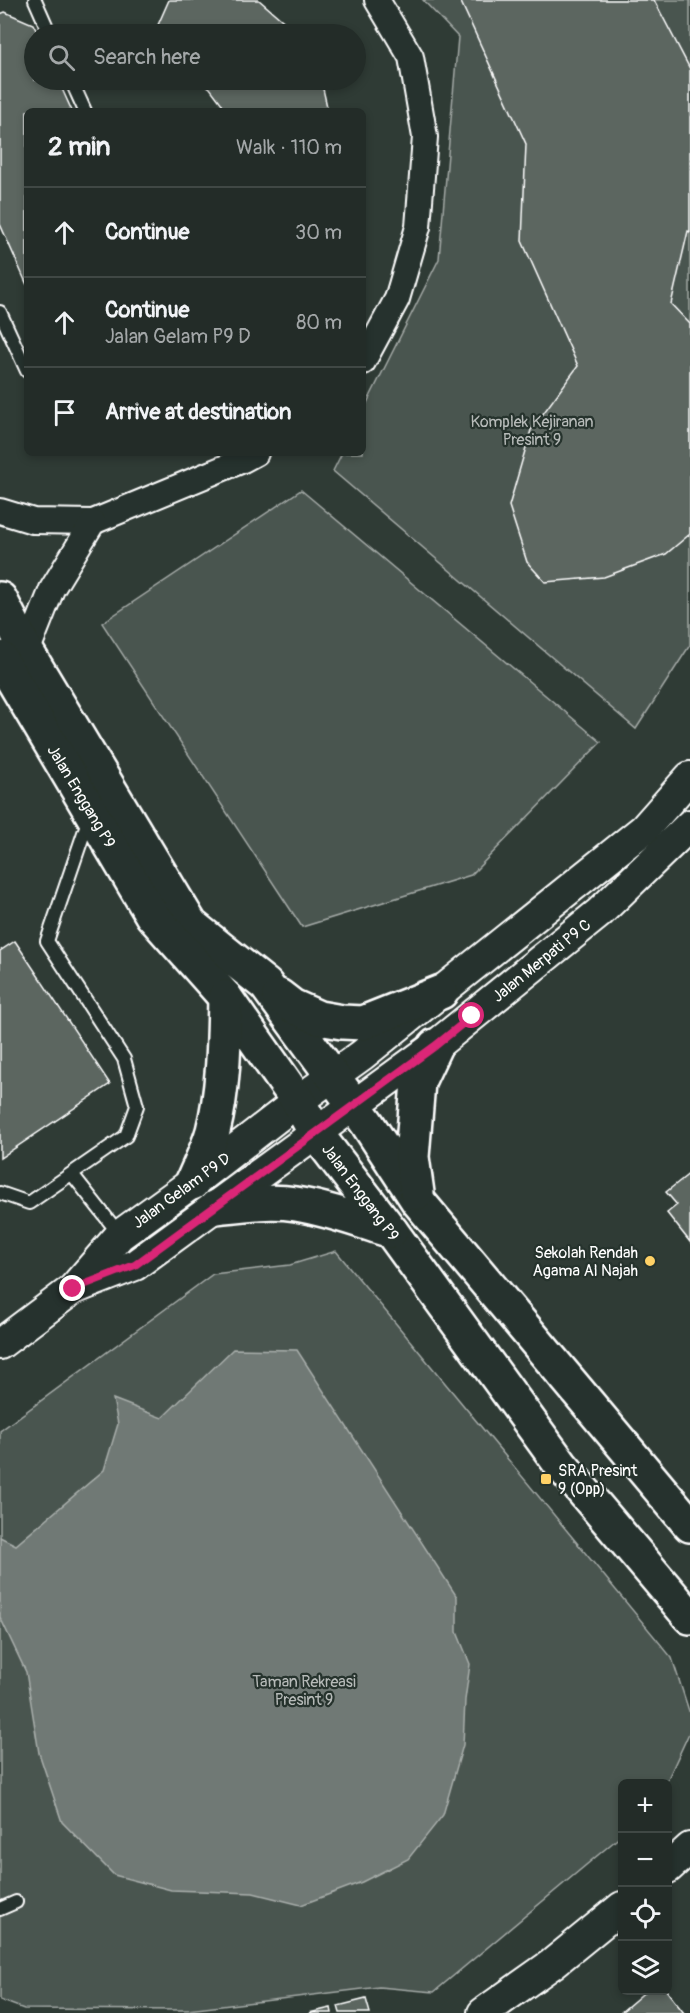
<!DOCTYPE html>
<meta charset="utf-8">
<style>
:root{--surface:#232c28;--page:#2f3834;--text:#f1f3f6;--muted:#a3a7a8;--line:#404845}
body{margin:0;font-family:Pangolin,sans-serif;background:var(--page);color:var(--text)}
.controls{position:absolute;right:18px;bottom:18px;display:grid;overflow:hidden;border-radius:9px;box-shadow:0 3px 9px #0003}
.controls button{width:54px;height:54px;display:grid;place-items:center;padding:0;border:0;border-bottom:2px solid var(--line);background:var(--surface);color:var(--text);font:30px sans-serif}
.stop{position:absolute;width:18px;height:18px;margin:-14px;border:4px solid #db2777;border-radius:50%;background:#fff}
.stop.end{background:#db2777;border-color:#fff;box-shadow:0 2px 6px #0008}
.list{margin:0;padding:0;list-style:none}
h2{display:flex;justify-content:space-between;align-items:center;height:78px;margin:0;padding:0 24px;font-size:26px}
h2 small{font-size:20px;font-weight:400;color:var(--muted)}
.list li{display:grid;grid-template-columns:39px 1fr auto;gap:18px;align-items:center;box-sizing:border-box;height:90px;padding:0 24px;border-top:2px solid var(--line)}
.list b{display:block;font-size:22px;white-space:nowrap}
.list p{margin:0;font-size:20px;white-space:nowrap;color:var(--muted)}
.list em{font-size:20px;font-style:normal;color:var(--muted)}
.icon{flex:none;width:33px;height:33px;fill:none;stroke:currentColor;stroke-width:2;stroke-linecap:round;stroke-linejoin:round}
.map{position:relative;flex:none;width:690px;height:2013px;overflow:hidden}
.search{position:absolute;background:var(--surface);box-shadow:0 3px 9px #0003;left:24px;top:24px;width:342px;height:66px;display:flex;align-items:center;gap:15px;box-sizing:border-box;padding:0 21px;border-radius:33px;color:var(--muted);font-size:22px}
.panel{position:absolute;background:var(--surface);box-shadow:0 3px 9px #0003;left:24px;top:108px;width:342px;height:348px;border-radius:9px}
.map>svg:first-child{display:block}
</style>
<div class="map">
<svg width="690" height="2013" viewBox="0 0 690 2013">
<rect width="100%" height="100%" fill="#2f3b35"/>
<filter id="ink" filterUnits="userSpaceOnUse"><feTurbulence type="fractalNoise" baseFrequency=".0167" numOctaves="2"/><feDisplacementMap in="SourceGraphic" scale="12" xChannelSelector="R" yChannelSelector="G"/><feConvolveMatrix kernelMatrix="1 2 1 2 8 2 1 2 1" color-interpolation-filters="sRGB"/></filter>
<g filter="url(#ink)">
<!-- green -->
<g fill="#4a544f" stroke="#a4aaa7" stroke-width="1.5">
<path d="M 423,0 L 690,0 L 690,645 L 636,729 L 333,471 L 342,453 L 363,453 L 363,411 L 439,259 L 458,37 Z"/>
<path d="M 301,490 L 601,742 L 471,875 L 302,927 L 102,623 Z"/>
<path d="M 336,1251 L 672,1658 L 690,1714 L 690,1731 L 666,1783 L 622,1784 L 622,1835 L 434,1992 L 379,1987 L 188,2010 L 24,2009 L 0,2000 L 0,1431 L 213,1274 L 290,1265 Z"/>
</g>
<!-- water -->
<path fill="#707975" stroke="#a9afac" stroke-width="1.5" d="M 233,1349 L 297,1350 L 457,1597 L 457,1632 L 470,1664 L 465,1700 L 463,1745 L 443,1815 L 408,1859 L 362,1882 L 301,1905 L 253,1893 L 171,1890 L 114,1875 L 62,1822 L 39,1753 L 26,1672 L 0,1617 L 0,1537 L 16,1545 L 104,1470 L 118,1424 L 113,1399 L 162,1418 Z"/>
<!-- building -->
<g fill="#5b6661" stroke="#fff" stroke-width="1.5">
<path d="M 169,0 L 259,0 L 289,26 L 295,34 L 154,34 Z"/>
<path d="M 460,0 L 654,0 L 690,69 L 690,232 L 688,231 L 671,304 L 690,324 L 690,534 L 666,554 L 604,577 L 545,582 L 527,562 L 509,506 L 531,430 L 578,366 L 522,241 L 526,144 Z"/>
<path d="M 5,12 L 33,24 L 38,34 L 34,34 L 34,80 L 58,80 L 72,111 L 27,111 L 27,285 L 0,224 L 0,14 Z"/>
<path d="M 198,80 L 321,80 L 328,111 L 224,111 L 222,104 L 210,88 Z"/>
<path d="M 15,941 L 110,1084 L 0,1158 L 0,951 Z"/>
<path d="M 690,1173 L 690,1242 L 667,1213 L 677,1205 L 666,1192 Z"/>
<path d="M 647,1990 L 666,1990 L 684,2013 L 620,2013 Z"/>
<path d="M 366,1999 L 370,2013 L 340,2013 L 338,2006 Z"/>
<path d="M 331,2008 L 332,2013 L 309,2013 Z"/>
</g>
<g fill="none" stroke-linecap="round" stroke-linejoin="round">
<!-- service casing -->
<g stroke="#fff" stroke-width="16">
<g id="service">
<path d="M 35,0 L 50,34"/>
<path d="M 71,80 L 85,111"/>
<path d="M 0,312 L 27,371"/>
<path d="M 72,1174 L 120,1235"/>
<path d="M 0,1193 L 29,1203 L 126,1136 L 137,1106 L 124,1059 L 47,941 L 89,818"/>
<path d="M 0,1909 L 16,1902"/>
</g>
</g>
<!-- minor casing -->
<g stroke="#fff" stroke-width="28">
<g id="minor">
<path d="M 363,362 L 397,299 L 418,227 L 425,137 L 411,57 L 377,0"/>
<path d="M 0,511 L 33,521 L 93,522 L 243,460 L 256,453"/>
<path d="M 27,652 L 52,589 L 93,522"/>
</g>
</g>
<!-- tertiary casing -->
<g stroke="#fff" stroke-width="34">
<g id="tertiary">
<path d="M 76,1288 L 135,1265 L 435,1046 L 599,913 L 690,825"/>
<path d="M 0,1344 L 73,1289 L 120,1235 L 192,1183 L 298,1101 L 362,1055 L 644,829 L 690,777"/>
<path d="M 668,1868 L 690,1848"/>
<path d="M 483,2013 L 552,1964 L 622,1907"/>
</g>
</g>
<!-- secondary casing -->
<g stroke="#fff" stroke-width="38">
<g id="secondary">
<path d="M 0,599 L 27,652 L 191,925 L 266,985 L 367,1123 L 418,1201 L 690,1525"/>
<path d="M 0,658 L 152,915 L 225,997 L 298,1101 L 315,1132 L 391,1231 L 561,1465 L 690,1617"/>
<path d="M 279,996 L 292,1006 L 319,1018 L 342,1022 L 363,1023 L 441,992"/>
<path d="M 192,1183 C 199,1166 208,1149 213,1131 C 224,1087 224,1042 225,997"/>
<path d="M 417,1193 L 412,1157 L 418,1082 L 435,1046"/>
<path d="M 216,1207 C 242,1204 270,1200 296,1204 C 328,1209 360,1221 391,1231"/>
</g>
</g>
<!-- service -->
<use href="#service" stroke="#26332d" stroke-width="12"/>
<!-- minor -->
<use href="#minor" stroke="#26332d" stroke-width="24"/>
<!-- tertiary -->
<use href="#tertiary" stroke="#26332d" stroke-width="30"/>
<!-- secondary -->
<use href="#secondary" stroke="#26332d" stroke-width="33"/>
</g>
</g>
<g fill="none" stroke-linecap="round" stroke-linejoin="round" filter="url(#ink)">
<!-- route -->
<path stroke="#db2777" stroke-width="8" d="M 73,1289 L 135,1265 L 435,1046 L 472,1016"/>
</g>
<!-- markers -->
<g fill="#ffd166" stroke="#26332d" stroke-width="2">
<circle cx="650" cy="1261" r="6"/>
<rect x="540" y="1473" width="12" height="12" rx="3"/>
</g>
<g text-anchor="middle" stroke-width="4.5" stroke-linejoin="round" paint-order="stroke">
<!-- park labels -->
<g font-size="16" fill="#b7bbb9" stroke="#26332d">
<text x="532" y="427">Komplek Kejiranan<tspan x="532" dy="18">Presint 9</tspan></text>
<text x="304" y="1687">Taman Rekreasi<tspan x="304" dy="18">Presint 9</tspan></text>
</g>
<!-- street labels -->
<g font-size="16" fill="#fff" stroke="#26332d">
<text transform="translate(82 796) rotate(59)" y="6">Jalan Enggang P9</text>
<text transform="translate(541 960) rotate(-39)" y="6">Jalan Merpati P9 C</text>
<text transform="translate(181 1190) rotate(-36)" y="6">Jalan Gelam P9 D</text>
<text transform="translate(361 1192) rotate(53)" y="6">Jalan Enggang P9</text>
</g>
<!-- poi labels -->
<g font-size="16" fill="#fff" stroke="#26332d" text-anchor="end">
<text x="638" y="1258">Sekolah Rendah<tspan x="638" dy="18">Agama Al Najah</tspan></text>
<text x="558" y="1476" text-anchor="start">SRA Presint<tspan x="558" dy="18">9 (Opp)</tspan></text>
</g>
</g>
</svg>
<div class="controls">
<button>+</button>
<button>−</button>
<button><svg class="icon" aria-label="locate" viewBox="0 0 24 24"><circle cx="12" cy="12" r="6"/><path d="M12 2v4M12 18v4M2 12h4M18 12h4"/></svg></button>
<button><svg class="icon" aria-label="layers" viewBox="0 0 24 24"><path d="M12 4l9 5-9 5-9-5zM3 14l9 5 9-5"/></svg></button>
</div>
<div class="stop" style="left:472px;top:1016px"></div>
<div class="stop end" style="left:73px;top:1289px"></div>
<div class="search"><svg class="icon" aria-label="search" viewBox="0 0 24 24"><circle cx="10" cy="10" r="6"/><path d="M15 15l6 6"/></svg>Search here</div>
<section class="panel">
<h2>2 min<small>Walk · 110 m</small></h2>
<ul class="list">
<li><svg class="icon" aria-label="ahead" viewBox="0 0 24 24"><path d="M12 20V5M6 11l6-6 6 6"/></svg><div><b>Continue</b></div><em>30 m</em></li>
<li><svg class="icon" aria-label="ahead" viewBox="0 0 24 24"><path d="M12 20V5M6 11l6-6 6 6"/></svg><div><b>Continue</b><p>Jalan Gelam P9 D</p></div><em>80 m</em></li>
<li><svg class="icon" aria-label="arrive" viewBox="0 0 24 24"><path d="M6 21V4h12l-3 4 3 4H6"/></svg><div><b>Arrive at destination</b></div></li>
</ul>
</section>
</div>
